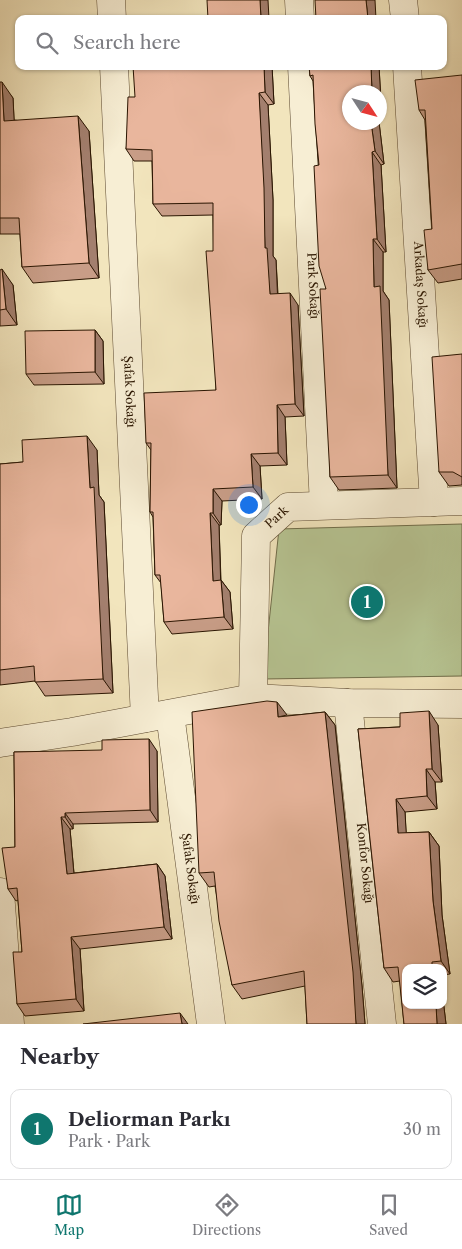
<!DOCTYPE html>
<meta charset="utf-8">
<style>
:root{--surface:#fff;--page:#f2f2f3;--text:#2b2b33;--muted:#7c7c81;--line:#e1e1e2;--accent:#0f766e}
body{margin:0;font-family:"Libre Caslon Text",serif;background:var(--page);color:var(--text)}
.controls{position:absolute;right:15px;bottom:15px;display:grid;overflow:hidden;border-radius:10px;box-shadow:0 1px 4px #0004}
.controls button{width:45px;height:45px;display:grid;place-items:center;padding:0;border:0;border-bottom:1px solid var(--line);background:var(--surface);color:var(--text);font:25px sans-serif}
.compass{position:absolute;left:342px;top:85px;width:45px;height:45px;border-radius:50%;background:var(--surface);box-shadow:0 1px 4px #0004;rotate:126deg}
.you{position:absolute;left:248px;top:504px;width:18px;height:18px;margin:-12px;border:4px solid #fff;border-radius:50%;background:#1a73e8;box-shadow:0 0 0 8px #1a73e833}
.badge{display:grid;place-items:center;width:32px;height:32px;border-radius:50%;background:var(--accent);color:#fff;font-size:16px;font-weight:700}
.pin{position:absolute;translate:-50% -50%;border:2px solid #fff;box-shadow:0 1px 5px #0006}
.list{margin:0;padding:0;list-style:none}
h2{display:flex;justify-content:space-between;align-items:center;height:65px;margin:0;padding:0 20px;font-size:21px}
h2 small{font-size:16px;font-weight:400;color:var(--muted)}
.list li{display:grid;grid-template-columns:32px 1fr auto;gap:15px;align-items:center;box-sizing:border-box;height:80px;margin:0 10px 10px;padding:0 10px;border:1px solid var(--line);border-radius:10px}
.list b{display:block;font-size:19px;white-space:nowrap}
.list p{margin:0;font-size:16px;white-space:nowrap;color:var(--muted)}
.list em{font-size:16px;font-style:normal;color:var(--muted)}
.icon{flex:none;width:28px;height:28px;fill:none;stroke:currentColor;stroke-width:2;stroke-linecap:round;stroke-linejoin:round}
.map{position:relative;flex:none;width:462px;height:1024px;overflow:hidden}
.search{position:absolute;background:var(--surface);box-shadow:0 1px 4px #0004;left:15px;right:15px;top:15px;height:55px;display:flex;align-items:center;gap:12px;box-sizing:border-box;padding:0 18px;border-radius:10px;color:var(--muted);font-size:19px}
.sheet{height:155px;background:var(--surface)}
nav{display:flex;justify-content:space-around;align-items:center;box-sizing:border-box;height:70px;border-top:1px solid var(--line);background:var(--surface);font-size:14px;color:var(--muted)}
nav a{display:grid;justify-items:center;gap:2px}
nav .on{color:var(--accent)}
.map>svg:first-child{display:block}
</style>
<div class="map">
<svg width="462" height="1024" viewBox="0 0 462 1024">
<rect width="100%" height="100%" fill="#f2e5bd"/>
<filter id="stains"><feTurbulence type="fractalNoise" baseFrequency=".004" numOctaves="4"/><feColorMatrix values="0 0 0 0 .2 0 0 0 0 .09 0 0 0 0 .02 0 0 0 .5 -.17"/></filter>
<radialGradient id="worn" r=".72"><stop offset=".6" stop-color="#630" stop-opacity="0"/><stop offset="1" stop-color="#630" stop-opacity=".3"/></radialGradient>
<!-- green -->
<path fill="#b7c593" stroke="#706d4a" d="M 462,524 L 462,676 L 263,679 L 279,529 Z"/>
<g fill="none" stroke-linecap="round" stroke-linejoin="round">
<!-- street casing -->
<g stroke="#5c4930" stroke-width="29">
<g id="street">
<path d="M 111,0 L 112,19"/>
<path d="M 299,0 L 300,19"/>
<path d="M 403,0 L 405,19"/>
<path id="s1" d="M 114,66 L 145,718"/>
<path id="s2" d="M 302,66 L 324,505"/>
<path id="s3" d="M 407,66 L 434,502"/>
<path id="s4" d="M 253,698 L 256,536 L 288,507 L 462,501"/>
<path id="s5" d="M 348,703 L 382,1024"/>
<path id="s6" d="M 170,714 L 211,1024"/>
<path d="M 0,743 L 72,732 L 253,698 L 348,703 L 462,704"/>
<path d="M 0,892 L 10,1024"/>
</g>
</g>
<!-- street -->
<use href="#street" stroke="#f7eed4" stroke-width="28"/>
</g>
<!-- wall -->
<g fill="#c89d87" stroke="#2a1501">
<path d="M 272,66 L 274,104 L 268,105 L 273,200 L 273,256 L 276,260 L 278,294 L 298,305 L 304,416 L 285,417 L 287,465 L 260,466 L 262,499 L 222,501 L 221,525 L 219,525 L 221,580 L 230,592 L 233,629 L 172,634 L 164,622 L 161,583 L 155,575 L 153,517 L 150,512 L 151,450 L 146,443 L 216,390 L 213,215 L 162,216 L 153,204 L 152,161 L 134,161 L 126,149 L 135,97 Z"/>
<path d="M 309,66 L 379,66 L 382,120 L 380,121 L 380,92 L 350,122 L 379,122 L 384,164 L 381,165 L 386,252 L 383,252 L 383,291 L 389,300 L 397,488 L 339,490 L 330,477 L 326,289 L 313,81 L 310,76 Z"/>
<path d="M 462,75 L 462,279 L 438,283 L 428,270 L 432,229 L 425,120 L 419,110 Z"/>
<path d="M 0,82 L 13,98 L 14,120 L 89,131 L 99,278 L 33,283 L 22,267 L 20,234 L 0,234 Z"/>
<path d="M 0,270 L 13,285 L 17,325 L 0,326 Z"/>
<path d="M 95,330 L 103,341 L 104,384 L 34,385 L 26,374 Z"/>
<path d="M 462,354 L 462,485 L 449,486 L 439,472 Z"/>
<path d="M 97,450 L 99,495 L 104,502 L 113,693 L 45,696 L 35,681 L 0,685 L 0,464 L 23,462 Z"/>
<path d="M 325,712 L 335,725 L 362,986 L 365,1024 L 307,1024 L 305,986 L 242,999 L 232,985 L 215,886 L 209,887 L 199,873 L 287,716 Z"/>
<path d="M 438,725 L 442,782 L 435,782 L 437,809 L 405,812 L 406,833 L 429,832 L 439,846 L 442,915 L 450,974 L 443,975 L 443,968 L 406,968 L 443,1005 L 443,999 L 446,1024 L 404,1024 L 400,981 L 393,982 L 384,968 L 358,729 Z"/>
<path d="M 157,751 L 158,822 L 73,824 L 73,829 L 70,829 L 74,873 L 157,864 L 165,876 L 172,939 L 80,949 L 84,1011 L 25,1016 L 17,1004 L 22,952 L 18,900 L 16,901 L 8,889 L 15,847 L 14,752 Z"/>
</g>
<!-- shaded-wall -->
<g fill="#a37f6e" stroke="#2a1501">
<path d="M 260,0 L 268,0 L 269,19 L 261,19 Z"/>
<path d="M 366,0 L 375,0 L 376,19 L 368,19 Z"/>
<path d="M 264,66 L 272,66 L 274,104 L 265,92 Z"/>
<path d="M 371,66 L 379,66 L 382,120 L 380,117 L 380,92 L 372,92 Z"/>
<path d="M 2,82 L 13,98 L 15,137 L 4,121 Z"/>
<path d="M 259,93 L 268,105 L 273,200 L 273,256 L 276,260 L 278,306 L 270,294 L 265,248 Z"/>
<path d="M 78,116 L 89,131 L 99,278 L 89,263 Z"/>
<path d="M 371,122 L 379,122 L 384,164 L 375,151 Z"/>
<path d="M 372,152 L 381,165 L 386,252 L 377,239 Z"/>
<path d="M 373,239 L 383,252 L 383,291 L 389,300 L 397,488 L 388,475 L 374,287 Z"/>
<path d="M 2,269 L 13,285 L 17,325 L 6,309 Z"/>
<path d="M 290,293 L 298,305 L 304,416 L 295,404 Z"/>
<path d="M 95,330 L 103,341 L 104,384 L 95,372 Z"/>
<path d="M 277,405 L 285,417 L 287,465 L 278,453 Z"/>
<path d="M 87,436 L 97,450 L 99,495 L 104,502 L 113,693 L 103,679 L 90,488 Z"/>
<path d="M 251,454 L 260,466 L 262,499 L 253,487 Z"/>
<path d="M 213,489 L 222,501 L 221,525 L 213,513 Z"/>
<path d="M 210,513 L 219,525 L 221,593 L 213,581 Z"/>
<path d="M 221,580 L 230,592 L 233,629 L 224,617 Z"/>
<path d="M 277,702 L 287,715 L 278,717 Z"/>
<path d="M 429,711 L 438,725 L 442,782 L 432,769 Z"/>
<path d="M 325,712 L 335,725 L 362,986 L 365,1024 L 356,1024 Z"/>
<path d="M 149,739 L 157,751 L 158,822 L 150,810 Z"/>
<path d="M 426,769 L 435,782 L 437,809 L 427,796 Z"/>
<path d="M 396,799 L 405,812 L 407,846 L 398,833 Z"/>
<path d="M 65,813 L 73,824 L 73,829 L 65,817 Z"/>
<path d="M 61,817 L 70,829 L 75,886 L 67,874 Z"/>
<path d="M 429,832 L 439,846 L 442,915 L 450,974 L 441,961 L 433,901 Z"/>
<path d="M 157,864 L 165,876 L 172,939 L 164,927 Z"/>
<path d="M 71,937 L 80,949 L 84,1011 L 76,999 Z"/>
<path d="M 443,999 L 446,1024 L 437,1024 L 436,1005 L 443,1005 Z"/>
<path d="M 180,1013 L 188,1024 L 182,1024 Z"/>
</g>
<!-- building -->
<g fill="#e9b69d" stroke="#2a1501">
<path d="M 207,0 L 260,0 L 261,19 L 208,19 Z"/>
<path d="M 315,0 L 366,0 L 368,19 L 316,19 Z"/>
<path d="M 133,66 L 264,66 L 265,92 L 259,93 L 264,188 L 265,248 L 267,248 L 270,294 L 290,293 L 295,404 L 277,405 L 278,453 L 251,454 L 253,487 L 213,489 L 213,513 L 210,513 L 213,581 L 221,580 L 224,617 L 164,622 L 160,575 L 155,575 L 153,512 L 150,512 L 151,443 L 146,443 L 144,393 L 216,390 L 206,251 L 213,251 L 213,203 L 153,204 L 152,150 L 126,149 L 128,97 L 135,97 Z"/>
<path d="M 309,66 L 371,66 L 372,92 L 350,92 L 350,122 L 371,122 L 375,151 L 372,152 L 377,239 L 373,239 L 374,287 L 380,286 L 388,475 L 330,477 L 320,289 L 326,289 L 319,266 L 314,166 L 319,165 L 315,124 L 313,75 L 310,76 Z"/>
<path d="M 462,75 L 462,264 L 428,270 L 424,230 L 432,229 L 425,110 L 419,110 L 415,80 Z"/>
<path d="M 0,82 L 2,82 L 4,121 L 78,116 L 89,263 L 22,267 L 19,218 L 0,218 Z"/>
<path d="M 2,269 L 6,309 L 0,310 L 0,270 Z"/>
<path d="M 95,330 L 95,372 L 26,374 L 25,331 Z"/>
<path d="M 462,354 L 462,477 L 453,472 L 439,472 L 432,357 Z"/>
<path d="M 87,436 L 90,488 L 94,487 L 103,679 L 35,682 L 34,666 L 0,670 L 0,464 L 23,462 L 22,440 Z"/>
<path d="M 267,701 L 277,702 L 278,717 L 325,712 L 353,972 L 356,1024 L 307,1024 L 304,971 L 232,985 L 219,921 L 214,872 L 199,873 L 192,712 Z"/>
<path d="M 429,711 L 432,769 L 426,769 L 427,796 L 396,799 L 398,833 L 429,832 L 433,901 L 441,961 L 432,962 L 432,968 L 406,968 L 406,1005 L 436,1005 L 437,1024 L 404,1024 L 398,967 L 384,968 L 358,729 L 400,727 L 400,713 Z"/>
<path d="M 149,739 L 150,810 L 65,813 L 65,817 L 61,817 L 67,874 L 157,864 L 164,927 L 71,937 L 76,999 L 17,1004 L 13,952 L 22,952 L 17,888 L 8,889 L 2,848 L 15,847 L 14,752 L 102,750 L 102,740 Z"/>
<path d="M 180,1013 L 182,1024 L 83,1024 Z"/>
</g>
<g text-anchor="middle" stroke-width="5" stroke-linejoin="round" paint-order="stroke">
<!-- street labels -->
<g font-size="12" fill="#2a1501" stroke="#f7eed4">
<text dy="4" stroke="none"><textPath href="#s3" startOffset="219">Arkadaş Sokağı</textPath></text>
<text dy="4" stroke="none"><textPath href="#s2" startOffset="220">Park Sokağı</textPath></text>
<text dy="4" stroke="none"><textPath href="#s1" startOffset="326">Şafak Sokağı</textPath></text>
<text dy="4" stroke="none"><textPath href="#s4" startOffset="190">Park</textPath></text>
<text dy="4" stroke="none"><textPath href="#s5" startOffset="161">Konfor Sokağı</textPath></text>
<text dy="4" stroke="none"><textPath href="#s6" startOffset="156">Şafak Sokağı</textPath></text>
</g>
</g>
<rect width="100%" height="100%" filter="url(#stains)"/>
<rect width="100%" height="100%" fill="url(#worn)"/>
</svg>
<div class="controls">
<button><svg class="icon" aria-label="layers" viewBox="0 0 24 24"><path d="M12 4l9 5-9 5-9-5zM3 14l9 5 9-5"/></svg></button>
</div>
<svg class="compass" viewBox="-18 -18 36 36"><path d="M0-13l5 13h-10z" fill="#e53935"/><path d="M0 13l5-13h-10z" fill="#7c7c81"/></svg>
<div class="you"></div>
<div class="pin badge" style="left:367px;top:602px">1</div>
<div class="search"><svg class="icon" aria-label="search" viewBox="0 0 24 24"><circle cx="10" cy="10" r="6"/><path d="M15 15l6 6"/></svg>Search here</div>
</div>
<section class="sheet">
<h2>Nearby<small></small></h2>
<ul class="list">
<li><span class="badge">1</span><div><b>Deliorman Parkı</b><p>Park · Park</p></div><em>30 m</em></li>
</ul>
</section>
<nav>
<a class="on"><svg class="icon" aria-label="map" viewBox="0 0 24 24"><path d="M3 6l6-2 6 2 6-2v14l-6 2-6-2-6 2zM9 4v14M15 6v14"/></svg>Map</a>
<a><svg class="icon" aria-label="directions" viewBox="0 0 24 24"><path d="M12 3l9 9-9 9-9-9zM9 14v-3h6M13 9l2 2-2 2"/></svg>Directions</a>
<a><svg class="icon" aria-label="saved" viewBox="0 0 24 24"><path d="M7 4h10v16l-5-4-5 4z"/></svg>Saved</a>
</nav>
